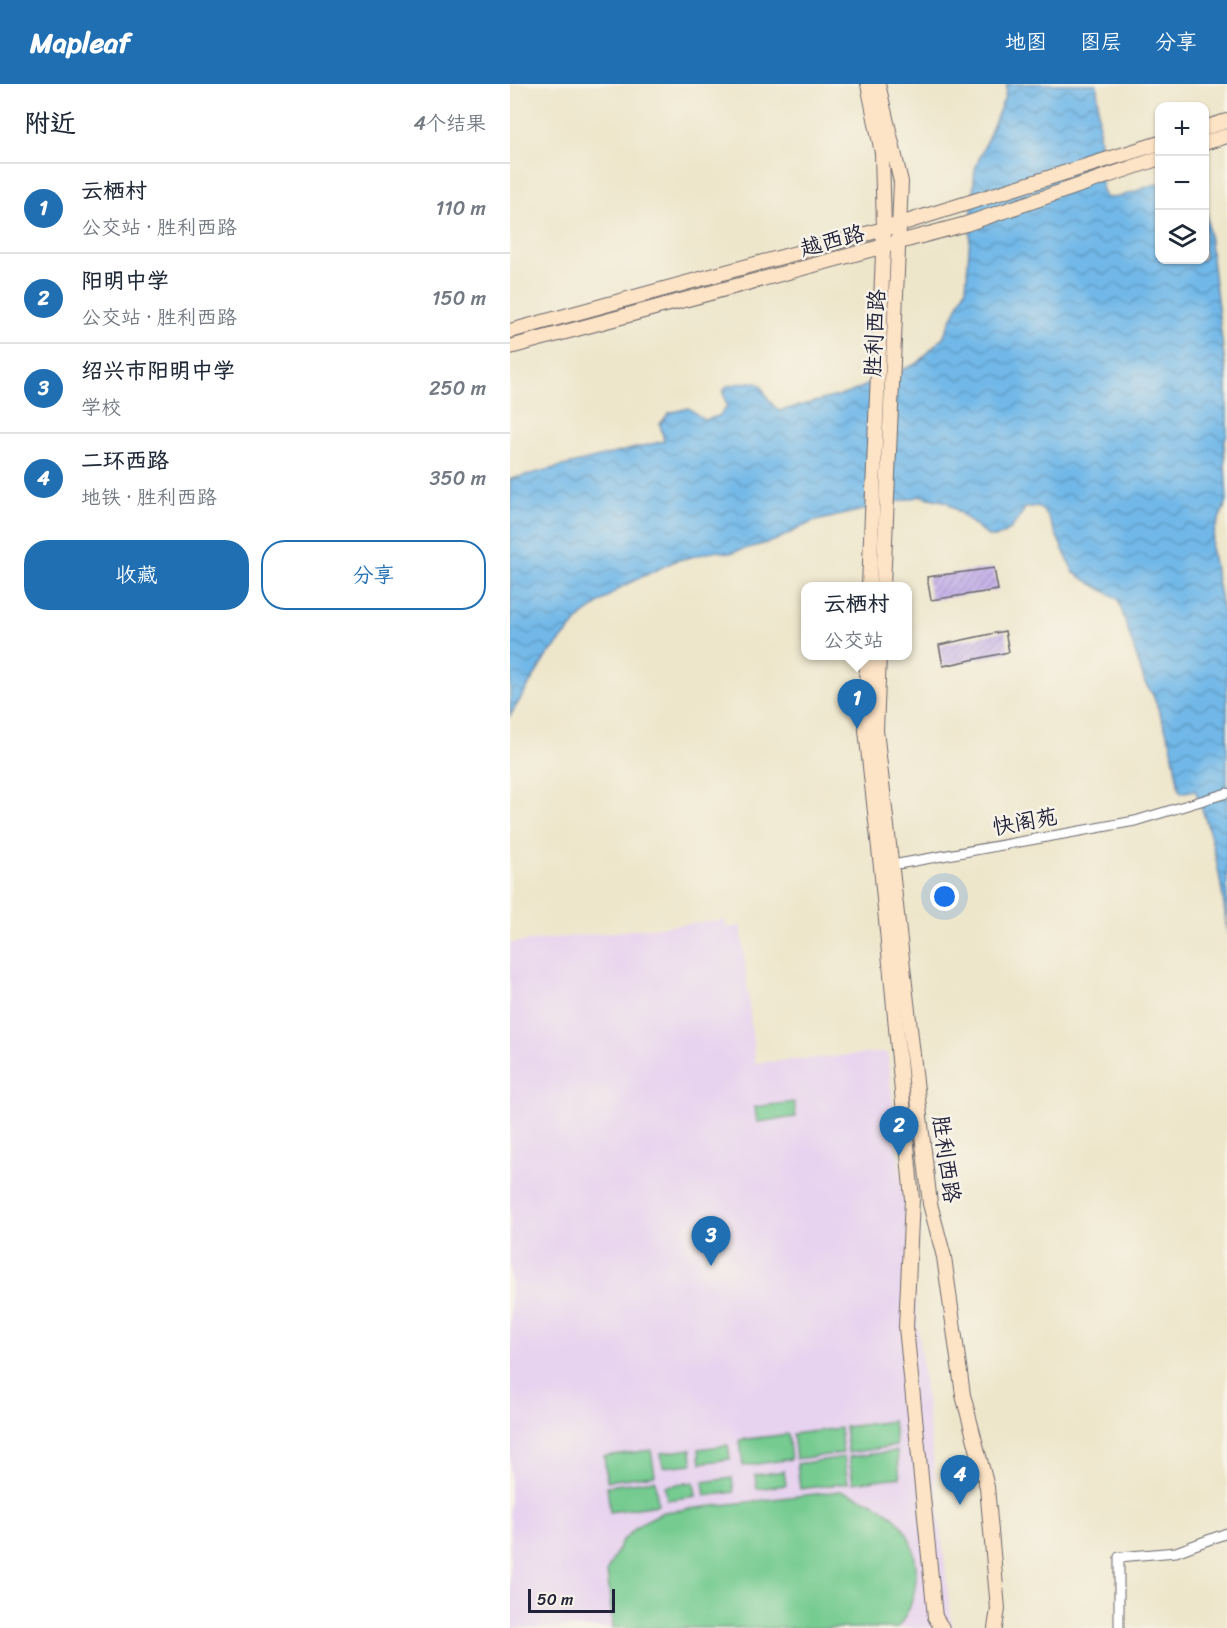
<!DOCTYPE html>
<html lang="zh">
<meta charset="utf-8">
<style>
:root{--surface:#fff;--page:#f2f2f3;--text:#1f2937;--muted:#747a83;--line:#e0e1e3;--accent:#1f6fb2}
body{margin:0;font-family:Sriracha,"LXGW WenKai TC",sans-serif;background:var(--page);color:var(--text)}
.controls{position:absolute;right:18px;top:18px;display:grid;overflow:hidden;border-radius:12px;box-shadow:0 2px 4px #0004}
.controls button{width:54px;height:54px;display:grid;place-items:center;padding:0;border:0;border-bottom:2px solid var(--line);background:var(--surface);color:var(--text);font:30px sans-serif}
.scale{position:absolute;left:18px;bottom:15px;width:87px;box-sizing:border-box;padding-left:6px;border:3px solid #22223b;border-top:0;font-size:16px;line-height:21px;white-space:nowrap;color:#22223b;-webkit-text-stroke:4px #f7f3e8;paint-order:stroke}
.you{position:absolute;left:435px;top:813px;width:21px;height:21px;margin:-15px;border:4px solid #fff;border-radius:50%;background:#1a73e8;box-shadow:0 0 0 9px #1a73e833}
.badge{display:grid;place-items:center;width:39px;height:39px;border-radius:50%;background:var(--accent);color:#fff;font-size:20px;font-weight:700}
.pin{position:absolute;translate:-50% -50px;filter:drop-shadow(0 2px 3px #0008)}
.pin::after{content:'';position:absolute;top:32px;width:21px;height:18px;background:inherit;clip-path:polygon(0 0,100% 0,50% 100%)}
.popup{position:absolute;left:291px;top:498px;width:111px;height:78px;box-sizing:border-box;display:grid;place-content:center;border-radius:12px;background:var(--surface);filter:drop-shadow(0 2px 4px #0005);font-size:20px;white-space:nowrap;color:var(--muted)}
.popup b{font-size:22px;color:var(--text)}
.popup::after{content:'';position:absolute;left:50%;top:100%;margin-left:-12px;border:12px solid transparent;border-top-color:var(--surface)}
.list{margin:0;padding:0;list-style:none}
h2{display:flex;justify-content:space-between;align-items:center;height:78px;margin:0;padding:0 24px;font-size:26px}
h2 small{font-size:20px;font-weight:400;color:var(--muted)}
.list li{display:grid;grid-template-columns:39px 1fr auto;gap:18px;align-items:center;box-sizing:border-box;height:90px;padding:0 24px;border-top:2px solid var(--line)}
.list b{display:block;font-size:22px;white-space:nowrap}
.list p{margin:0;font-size:20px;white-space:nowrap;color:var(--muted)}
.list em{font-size:20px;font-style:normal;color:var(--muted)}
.actions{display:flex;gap:12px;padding:18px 24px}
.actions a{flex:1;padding:14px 0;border:2px solid var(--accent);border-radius:24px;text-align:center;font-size:21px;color:var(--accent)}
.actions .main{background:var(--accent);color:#fff}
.icon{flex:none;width:33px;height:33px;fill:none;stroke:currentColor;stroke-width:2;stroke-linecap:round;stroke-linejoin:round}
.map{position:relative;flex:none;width:717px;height:1544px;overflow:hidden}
header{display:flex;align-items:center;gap:36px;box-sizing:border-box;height:84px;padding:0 30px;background:var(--accent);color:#fff}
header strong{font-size:28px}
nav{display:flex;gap:33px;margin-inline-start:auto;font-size:21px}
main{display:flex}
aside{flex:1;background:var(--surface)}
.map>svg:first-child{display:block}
</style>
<header>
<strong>Mapleaf</strong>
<nav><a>地图</a><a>图层</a><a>分享</a></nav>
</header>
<main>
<aside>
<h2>附近<small>4个结果</small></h2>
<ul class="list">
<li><span class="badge">1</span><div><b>云栖村</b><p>公交站 · 胜利西路</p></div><em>110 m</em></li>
<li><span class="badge">2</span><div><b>阳明中学</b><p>公交站 · 胜利西路</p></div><em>150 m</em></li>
<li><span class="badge">3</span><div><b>绍兴市阳明中学</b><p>学校</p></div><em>250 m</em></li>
<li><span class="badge">4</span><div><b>二环西路</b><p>地铁 · 胜利西路</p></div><em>350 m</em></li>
</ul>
<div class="actions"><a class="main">收藏</a><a>分享</a></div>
</aside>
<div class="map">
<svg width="717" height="1544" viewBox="0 0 717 1544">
<defs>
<pattern id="water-waves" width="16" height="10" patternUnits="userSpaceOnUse" patternTransform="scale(1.5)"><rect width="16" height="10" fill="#71b8e8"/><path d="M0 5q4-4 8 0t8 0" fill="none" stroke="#5c95bd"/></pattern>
<pattern id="building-hatch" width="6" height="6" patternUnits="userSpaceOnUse" patternTransform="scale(1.5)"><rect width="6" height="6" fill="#c0abe9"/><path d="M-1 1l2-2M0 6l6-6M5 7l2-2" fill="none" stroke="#9c8bbe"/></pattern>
</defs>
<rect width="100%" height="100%" fill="#f7f3e8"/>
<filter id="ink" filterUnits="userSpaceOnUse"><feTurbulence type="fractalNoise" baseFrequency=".0167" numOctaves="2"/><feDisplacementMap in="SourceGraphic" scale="12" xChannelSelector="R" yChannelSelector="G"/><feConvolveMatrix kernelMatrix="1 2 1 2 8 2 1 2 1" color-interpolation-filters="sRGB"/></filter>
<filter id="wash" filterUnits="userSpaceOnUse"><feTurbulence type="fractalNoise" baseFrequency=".008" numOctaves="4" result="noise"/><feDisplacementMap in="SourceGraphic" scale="24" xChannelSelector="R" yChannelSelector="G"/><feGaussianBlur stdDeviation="1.35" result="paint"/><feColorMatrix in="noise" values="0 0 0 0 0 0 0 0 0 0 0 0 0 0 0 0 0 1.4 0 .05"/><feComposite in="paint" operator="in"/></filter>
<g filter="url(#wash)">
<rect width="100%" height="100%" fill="#eee6cb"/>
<!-- built -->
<path fill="#e7d2ef" d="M 215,836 L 216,844 L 231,842 L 245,979 L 377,968 L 442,1544 L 0,1544 L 0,859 Z"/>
<!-- garden -->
<g fill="#75cb90" stroke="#4c7666" stroke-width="1.5">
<path d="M 284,1018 L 286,1033 L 247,1038 L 245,1023 Z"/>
<path d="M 383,1337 L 386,1362 L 338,1369 L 335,1343 Z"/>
<path d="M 330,1344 L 333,1369 L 286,1375 L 283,1350 Z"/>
<path d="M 278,1350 L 281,1375 L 233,1382 L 230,1356 Z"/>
<path d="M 218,1361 L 220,1375 L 191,1379 L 189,1365 Z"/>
<path d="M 181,1365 L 182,1380 L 153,1383 L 151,1369 Z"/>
<path d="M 141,1366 L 145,1391 L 97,1397 L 94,1372 Z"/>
<path d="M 387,1367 L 390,1393 L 343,1399 L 339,1373 Z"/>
<path d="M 334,1373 L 338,1399 L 290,1405 L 287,1380 Z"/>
<path d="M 274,1387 L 276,1401 L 247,1405 L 245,1391 Z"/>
<path d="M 222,1394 L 224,1408 L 195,1412 L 193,1398 Z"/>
<path d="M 145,1396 L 148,1421 L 100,1428 L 97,1402 Z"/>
<path d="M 184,1398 L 186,1412 L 157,1416 L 155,1402 Z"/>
<path d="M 330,1407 C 351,1412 368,1419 384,1433 C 414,1461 412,1515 387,1544 L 103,1544 L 97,1487 L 112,1457 L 131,1439 L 153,1428 Z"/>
</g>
<!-- water -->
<path fill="url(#water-waves)" stroke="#4a6d92" stroke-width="1.5" d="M 497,0 L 587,0 L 592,108 L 597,114 L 609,113 L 649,99 L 650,176 L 694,176 L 695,117 L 717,297 L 717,349 L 714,360 L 717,417 L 705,445 L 701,463 L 717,550 L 717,851 C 713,801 704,753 685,706 L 671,709 L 669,705 L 661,660 L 643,611 L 635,599 L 608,515 L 564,489 L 537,431 L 528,422 L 515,424 C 507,437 498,454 479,453 L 437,418 L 411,412 L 302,438 L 264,457 L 220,469 L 205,467 L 165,477 L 113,502 L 72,532 L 36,573 L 0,632 L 0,395 L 154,357 L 150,340 L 159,329 L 179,324 L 194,336 L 209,332 L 217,323 L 213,308 L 217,302 C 264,291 243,305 269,327 L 339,309 L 408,279 L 433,253 L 456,204 L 465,85 L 495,13 Z"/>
<g id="blocks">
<!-- building -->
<g fill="url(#building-hatch)">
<path d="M 484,484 L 488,506 L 421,516 L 417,493 Z"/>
<path d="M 495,547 L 499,568 L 433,582 L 429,561 Z"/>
</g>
</g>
</g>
<g filter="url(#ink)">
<use href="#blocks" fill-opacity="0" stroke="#69676d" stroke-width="1.5"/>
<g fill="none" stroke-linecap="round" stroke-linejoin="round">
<!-- street casing -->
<g stroke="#69676d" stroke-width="11">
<g id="street">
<path d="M 377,782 L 625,737 L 717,709"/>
<path d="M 609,1544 L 609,1473 L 666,1468 L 717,1449"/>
</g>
</g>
<!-- secondary casing -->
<g stroke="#69676d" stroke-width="16">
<g id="secondary">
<path d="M 358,0 L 372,69 L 374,145 L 359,502"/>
<path d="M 368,0 L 391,98 L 373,502"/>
<path d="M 694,44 L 717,37"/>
<path d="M 694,59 L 717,52"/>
<path d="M 0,247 L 374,145 L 650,59"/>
<path d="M 0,263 L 456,140 L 650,74"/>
<path d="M 357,572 L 356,646 L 371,783 L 402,1115 L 396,1243 L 425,1533 L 432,1544"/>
<path d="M 369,572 L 366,646 L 420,1120 L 434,1173 L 453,1311 L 477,1403 L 488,1525 L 485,1544"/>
</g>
</g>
<!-- street -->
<use href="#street" stroke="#fff" stroke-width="9"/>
<!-- secondary -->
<use href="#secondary" stroke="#fee4c6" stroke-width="14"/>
</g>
</g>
<g text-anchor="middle" stroke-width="5" stroke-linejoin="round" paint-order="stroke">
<!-- street labels -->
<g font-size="22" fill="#22223b" stroke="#f7f3e8">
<text transform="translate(322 156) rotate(-15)" y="8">越西路</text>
<text transform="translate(364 249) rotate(-87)" y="8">胜利西路</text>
<text transform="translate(515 737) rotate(-10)" y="8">快阁苑</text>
<text transform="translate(437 1075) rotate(82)" y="8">胜利西路</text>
</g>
</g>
</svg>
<div class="controls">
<button>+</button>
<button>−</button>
<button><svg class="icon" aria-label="layers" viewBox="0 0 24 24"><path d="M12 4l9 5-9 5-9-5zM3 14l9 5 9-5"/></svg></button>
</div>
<div class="scale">50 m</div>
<div class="you"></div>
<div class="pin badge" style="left:347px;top:645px">1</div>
<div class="popup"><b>云栖村</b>公交站</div>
<div class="pin badge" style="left:389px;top:1072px">2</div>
<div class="pin badge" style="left:201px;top:1182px">3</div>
<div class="pin badge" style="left:450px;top:1421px">4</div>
</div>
</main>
